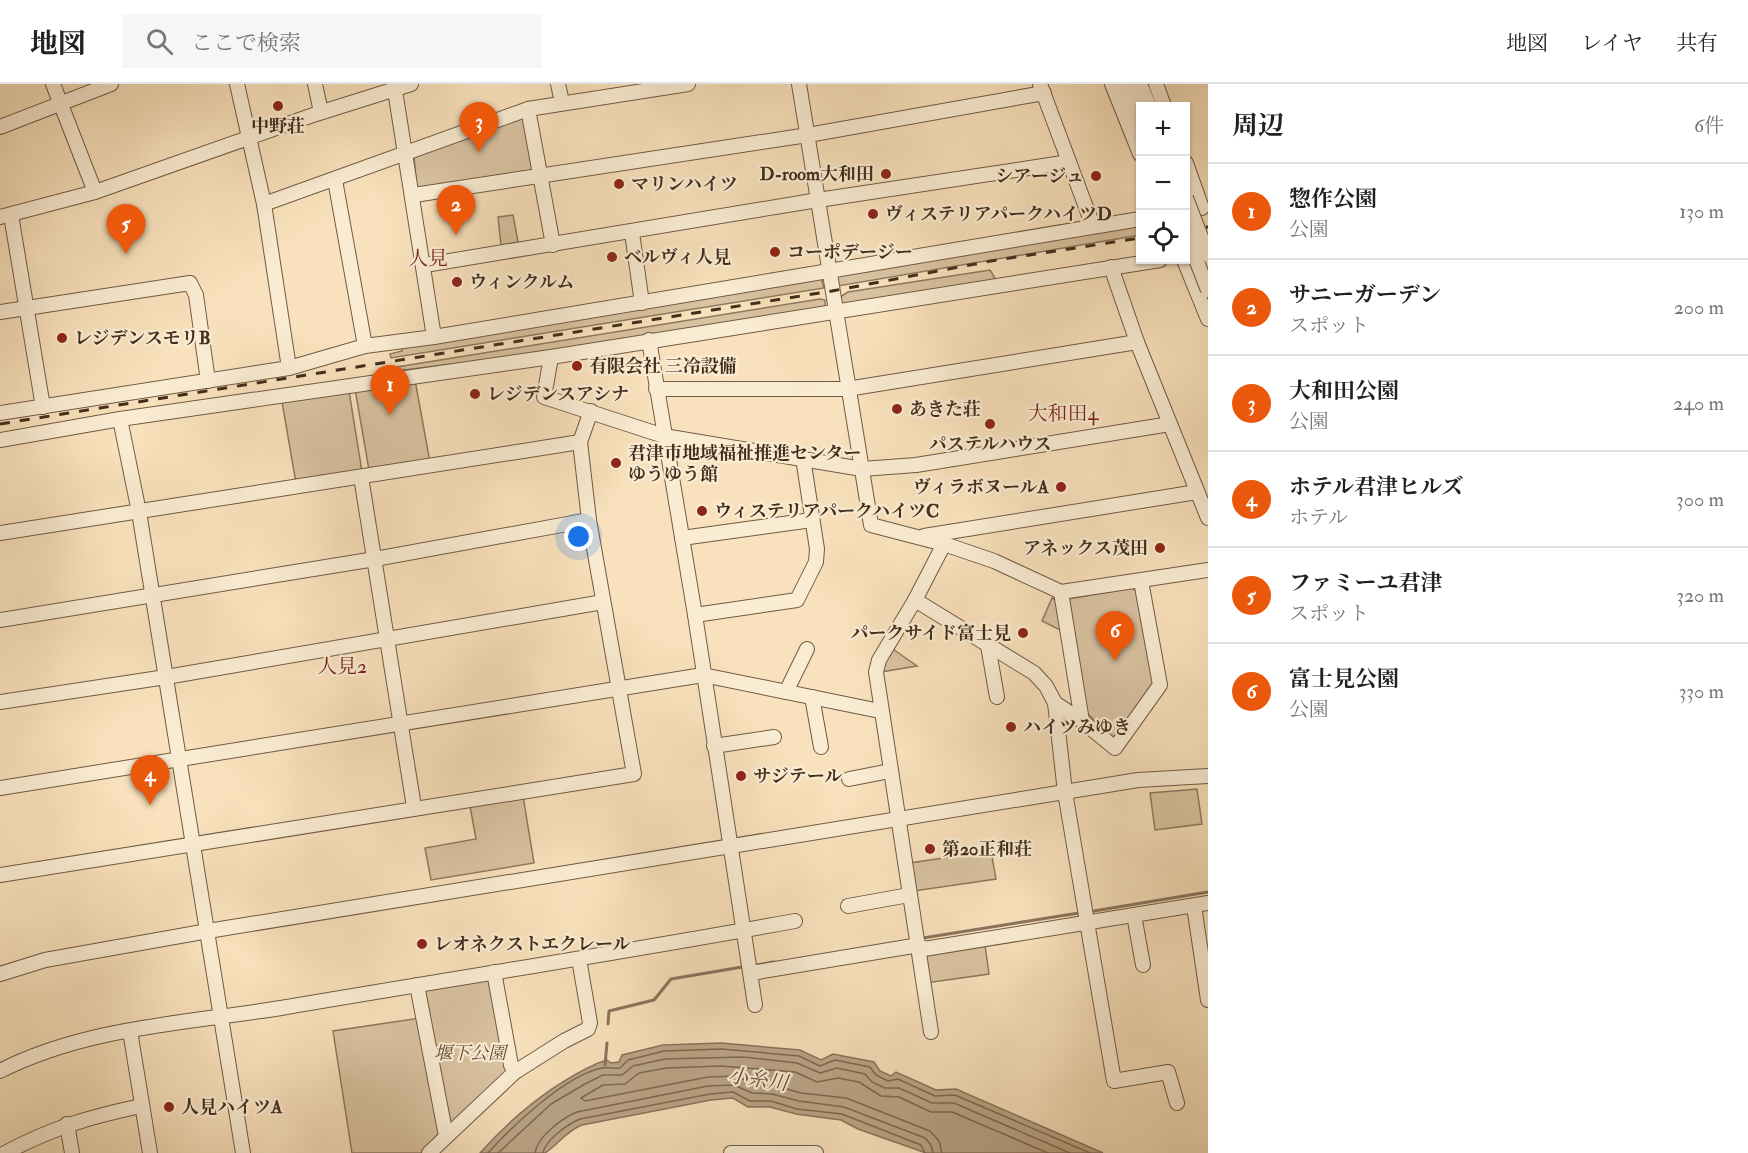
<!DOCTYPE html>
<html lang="ja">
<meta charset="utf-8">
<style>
:root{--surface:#fff;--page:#f6f6f6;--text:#222;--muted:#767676;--line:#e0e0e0;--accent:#ea580c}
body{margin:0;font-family:"IM FELL Double Pica","Noto Serif JP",serif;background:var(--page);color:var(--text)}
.controls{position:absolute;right:18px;top:18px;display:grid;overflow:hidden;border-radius:0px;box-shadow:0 2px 4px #0004}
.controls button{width:54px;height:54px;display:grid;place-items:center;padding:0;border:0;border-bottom:2px solid var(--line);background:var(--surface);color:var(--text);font:30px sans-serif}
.you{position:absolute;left:579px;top:453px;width:21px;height:21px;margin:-15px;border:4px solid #fff;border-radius:50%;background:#1a73e8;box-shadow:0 0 0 9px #1a73e833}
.badge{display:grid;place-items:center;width:39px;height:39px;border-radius:50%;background:var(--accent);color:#fff;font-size:20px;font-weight:700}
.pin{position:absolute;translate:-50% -50px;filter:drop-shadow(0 2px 3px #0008)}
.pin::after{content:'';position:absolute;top:32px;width:21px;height:18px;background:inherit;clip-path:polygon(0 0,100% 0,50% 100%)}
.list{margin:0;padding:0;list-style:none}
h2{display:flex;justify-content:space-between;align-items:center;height:78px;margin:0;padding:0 24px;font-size:26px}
h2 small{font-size:20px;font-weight:400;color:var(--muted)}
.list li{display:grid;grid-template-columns:39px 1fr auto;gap:18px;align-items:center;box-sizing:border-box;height:96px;padding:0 24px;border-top:2px solid var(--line)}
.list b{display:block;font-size:22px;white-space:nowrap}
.list p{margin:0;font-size:20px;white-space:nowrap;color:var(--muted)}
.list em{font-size:20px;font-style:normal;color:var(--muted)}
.icon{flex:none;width:33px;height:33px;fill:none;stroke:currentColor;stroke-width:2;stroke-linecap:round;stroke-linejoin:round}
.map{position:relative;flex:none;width:1208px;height:1069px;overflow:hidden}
header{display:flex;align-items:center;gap:36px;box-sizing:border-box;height:84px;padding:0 30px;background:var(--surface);border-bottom:2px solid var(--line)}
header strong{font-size:28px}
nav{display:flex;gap:33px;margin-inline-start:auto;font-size:21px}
.search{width:420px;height:54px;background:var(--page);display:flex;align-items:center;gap:15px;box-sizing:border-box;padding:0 21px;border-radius:0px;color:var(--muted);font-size:22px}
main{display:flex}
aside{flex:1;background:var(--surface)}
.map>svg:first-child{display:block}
</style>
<header>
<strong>地図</strong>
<div class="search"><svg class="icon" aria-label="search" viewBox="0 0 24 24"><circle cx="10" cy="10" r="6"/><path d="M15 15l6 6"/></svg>ここで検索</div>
<nav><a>地図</a><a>レイヤ</a><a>共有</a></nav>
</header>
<main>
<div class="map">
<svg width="1208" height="1069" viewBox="0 0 1208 1069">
<rect width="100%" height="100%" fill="#f8e1bc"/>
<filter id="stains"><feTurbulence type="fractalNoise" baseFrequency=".00333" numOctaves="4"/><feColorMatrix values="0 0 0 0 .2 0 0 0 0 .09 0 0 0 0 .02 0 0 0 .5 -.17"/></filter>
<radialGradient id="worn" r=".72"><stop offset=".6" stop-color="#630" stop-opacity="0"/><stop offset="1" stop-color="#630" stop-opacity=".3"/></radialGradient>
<!-- green -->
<g fill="#d9c2a1" stroke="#8e785e" stroke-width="1.5">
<path d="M 526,32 L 533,86 L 417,106 L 414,72 Z"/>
<path d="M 513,131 L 518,158 L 501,161 L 498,133 Z"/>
<path d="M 1140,141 L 1140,151 L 838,202 L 837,194 L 840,191 Z"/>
<path d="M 990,186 L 996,196 L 841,220 L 840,213 L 848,208 Z"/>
<path d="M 821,194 L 824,204 L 391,274 L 390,270 L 402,267 L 402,262 Z"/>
<path d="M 820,215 L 825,216 L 825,223 L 551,268 L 395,287 L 397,283 Z"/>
<path d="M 415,296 L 430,378 L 369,386 L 355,305 Z"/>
<path d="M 349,307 L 362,388 L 296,399 L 282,318 Z"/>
<path d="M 1132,504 L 1139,508 L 1154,598 L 1115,652 L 1111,653 L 1087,629 L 1068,515 Z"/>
<path d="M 1052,514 L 1058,517 L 1064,548 L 1042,537 Z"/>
<path d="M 890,563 L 917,582 L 881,588 Z"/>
<path d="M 1197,705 L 1202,740 L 1155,746 L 1150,709 Z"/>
<path d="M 523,712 L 534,779 L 431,796 L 425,764 L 476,755 L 470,722 Z"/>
<path d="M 991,767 L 996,795 L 914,807 L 910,779 Z"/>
<path d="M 985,861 L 989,890 L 926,899 L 923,871 Z"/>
<path d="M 490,894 L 508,986 L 450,1042 L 424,908 L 426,905 Z"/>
<path d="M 420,934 L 439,1049 L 421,1069 L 352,1069 L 333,947 Z"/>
</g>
<!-- water -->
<path fill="#baa486" stroke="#8a745c" stroke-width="1.5" d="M 721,959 L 800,966 L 821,976 L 833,970 L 874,978 L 880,987 L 891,992 L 896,988 L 936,1006 L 956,1005 L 1103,1069 L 926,1069 L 858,1045 L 841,1036 L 796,1030 L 770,1023 L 748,1023 L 733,1014 L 711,1016 L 582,1041 C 566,1047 559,1060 545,1069 L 480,1069 C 514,1031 552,1000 598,979 L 607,976 L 611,979 L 619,978 L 622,971 L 663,961 Z"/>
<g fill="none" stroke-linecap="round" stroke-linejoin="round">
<!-- shore -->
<g stroke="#7e6851" stroke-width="1.5">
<path d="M 488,1069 C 512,1042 566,991 602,984 C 608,983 614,985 620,984 L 628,976 L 664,967 L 721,965 L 799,972 L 820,982 L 835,976 L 870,983 L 876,991 L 888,997 L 898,995 L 935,1012 L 955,1011 L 1090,1069"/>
<path d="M 498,1069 L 551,1020 L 585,1000 L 603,991 L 622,991 L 633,982 L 665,975 L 743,973 L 797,979 L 820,989 L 837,984 L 865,990 L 872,998 L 885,1004 L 899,1004 L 932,1019 L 954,1019 L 1070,1069"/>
<path d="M 535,1069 C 537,1053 562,1034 577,1028 L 708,1002 L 734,1001 L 752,1009 L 772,1010 L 799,1017 L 844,1023 L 925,1054 L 931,1061 L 933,1069"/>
<path d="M 543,1069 C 545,1056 568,1040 580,1035 L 710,1010 L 733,1008 L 750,1017 L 771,1017 L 797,1025 L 842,1030 L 921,1061 L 925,1069"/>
<path d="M 942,1069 L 939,1057 L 930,1047 L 846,1014 L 801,1009 L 773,1001 L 754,1000 L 735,992 L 708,993 L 585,1017 L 581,1014 L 603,1001 L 625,1000 L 639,989 L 666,984 L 721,982 L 795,988 L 817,998 L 838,994 L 859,998 L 881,1012 L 899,1013 L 931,1028 L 952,1028 L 1048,1069"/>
</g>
<!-- stream -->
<g stroke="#8a745c" stroke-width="3">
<path d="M 1094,827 L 1208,808"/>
<path d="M 923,854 L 1079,829"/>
<path d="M 757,881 L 774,878"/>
<path d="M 608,940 L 609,927 L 654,916 L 671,895 L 742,883"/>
<path d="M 605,981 L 607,959"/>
</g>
<!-- minor casing -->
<g stroke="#705a44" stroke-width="16">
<g id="minor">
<path d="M 53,0 L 95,108"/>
<path d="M 237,0 L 264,120 L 289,284"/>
<path d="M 315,0 L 321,28"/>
<path d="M 394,0 L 434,253"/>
<path d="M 558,0 L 562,18"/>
<path d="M 799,0 L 871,441 L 944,460 L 994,477 L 1061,508 L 1208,486"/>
<path d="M 1040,0 L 1093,142"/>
<path d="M 1112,0 L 1140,70"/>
<path d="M 1126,0 L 1140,37"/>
<path d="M 1140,0 L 1149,22"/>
<path d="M 1156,0 L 1164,22"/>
<path d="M 528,25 L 553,161"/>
<path d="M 0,43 L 111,0"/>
<path d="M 1186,79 L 1202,124"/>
<path d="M 335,96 L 365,262"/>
<path d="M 414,111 L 808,51 L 1044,9"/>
<path d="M 264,120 L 528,25 L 688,0"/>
<path d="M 11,131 L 43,323"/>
<path d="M 0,133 L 95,108 L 316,30 L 411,0"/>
<path d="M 632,149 L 642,219"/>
<path d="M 1184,176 L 1208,235"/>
<path d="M 425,181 L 818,116 L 1069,78"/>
<path d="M 1111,183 L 1137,258 L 1208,434"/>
<path d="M 0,228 L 190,199 L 196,211 L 208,297"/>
<path d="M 649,256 L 695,531 L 755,921"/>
<path d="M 551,273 L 544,313 L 664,352 L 862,385 L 916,381 L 1170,340"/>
<path d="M 656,305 L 847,305 L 1137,258"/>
<path d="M 0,329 L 289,284 L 365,262 L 434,253 L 1140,135"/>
<path d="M 120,335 L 139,428 L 243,1069"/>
<path d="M 0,356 L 120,335 L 551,273 L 1160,176"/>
<path d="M 361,393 L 414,723"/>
<path d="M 0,449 L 580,358"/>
<path d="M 924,452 L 1197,408"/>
<path d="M 682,454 L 812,436"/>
<path d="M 1061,508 L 1082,637"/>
<path d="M 915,516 L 1034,589 L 1046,602 L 1055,619 L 1082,637 L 1115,664 L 1160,601 L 1141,497"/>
<path d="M 695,531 L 797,516 L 816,478 L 817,465 L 803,374"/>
<path d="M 0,536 L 375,475 L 589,436"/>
<path d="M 988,562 L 997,613"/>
<path d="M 786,608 L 807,565"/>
<path d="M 812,613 L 821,663"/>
<path d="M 0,618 L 166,593 L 603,518"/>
<path d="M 1055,619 L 1065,708 L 1114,997 L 1168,988 L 1177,1019"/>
<path d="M 714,662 L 774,653"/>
<path d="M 849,695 L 890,687"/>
<path d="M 0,704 L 703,591 L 880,627"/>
<path d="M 0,791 L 634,690 L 589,436 L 580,358 L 591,327"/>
<path d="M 848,822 L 909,811"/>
<path d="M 1194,822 L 1208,916"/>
<path d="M 1134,831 L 1143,881"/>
<path d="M 494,888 L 511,981 L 515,988"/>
<path d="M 751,889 L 919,861 L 924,865 L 1208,819"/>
<path d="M 0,890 L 45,876 L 208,847 L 1138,696 L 1208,692"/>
<path d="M 417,901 L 446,1052"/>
<path d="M 130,947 L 150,1069"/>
<path d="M 931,948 L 876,588 L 879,576 L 915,516 L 944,460"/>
<path d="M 0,987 C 86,943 188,939 281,924 C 452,895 624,868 795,837"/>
<path d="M 67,1040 L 72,1069"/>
<path d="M 5,1069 C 52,1044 89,1033 141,1022"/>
<path d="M 429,1069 L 515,988 L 564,957 L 588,945 L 590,939 L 579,875"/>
<path d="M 731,1069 L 816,1069"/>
</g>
</g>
<!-- minor -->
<use href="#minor" stroke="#faecd3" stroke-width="14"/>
<!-- rail -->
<g stroke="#422d1c" stroke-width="3" stroke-dasharray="10 10" stroke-linecap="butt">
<path d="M 1186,146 L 1208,143"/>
<path d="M 0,340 L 832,207 L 991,177 L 1140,154"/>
</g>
<!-- minor-bridge casing -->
<g stroke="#705a44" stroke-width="16" stroke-linecap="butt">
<g id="minor-bridge">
<path d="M 1186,114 L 1208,171"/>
<path d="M 1186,150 L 1208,206"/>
</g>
</g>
<!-- minor-bridge -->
<use href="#minor-bridge" stroke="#faecd3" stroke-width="14"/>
</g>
<!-- markers -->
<g fill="#8f2418" stroke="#faecd3" stroke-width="2">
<circle cx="278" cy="22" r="6"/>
<circle cx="886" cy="90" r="6"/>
<circle cx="1096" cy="92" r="6"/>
<circle cx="619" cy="100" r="6"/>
<circle cx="873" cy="130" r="6"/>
<circle cx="775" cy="168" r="6"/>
<circle cx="612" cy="173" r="6"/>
<circle cx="457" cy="198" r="6"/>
<circle cx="62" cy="254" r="6"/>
<circle cx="577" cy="282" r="6"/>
<circle cx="475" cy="310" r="6"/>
<circle cx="897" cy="325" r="6"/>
<circle cx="990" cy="340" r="6"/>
<circle cx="616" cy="379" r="6"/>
<circle cx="1061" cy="403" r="6"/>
<circle cx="702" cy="427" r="6"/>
<circle cx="1160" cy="464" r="6"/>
<circle cx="1023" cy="549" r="6"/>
<circle cx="1011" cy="643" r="6"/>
<circle cx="741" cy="692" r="6"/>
<circle cx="930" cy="765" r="6"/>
<circle cx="422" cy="860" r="6"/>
<circle cx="169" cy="1023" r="6"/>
</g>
<g text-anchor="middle" stroke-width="4.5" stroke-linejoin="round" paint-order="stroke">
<!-- poi labels -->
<g font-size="18" font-weight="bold" fill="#422d1c" stroke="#faecd3" text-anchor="start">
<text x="278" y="48" text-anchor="middle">中野荘</text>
<text x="874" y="96" text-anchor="end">D-room大和田</text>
<text x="1084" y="98" text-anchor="end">シアージュ</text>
<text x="631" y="106">マリンハイツ</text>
<text x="885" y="136">ヴィステリアパークハイツD</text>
<text x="787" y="174">コーポデージー</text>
<text x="624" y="179">ベルヴィ人見</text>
<text x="469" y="204">ウィンクルム</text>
<text x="74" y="260">レジデンスモリB</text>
<text x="589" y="288">有限会社 三冷設備</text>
<text x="487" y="316">レジデンスアシナ</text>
<text x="909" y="331">あきた荘</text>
<text x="990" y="366" text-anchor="middle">パステルハウス</text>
<text x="628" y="375">君津市地域福祉推進センター<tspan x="628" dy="21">ゆうゆう館</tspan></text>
<text x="1049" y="409" text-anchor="end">ヴィラボヌールA</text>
<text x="714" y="433">ウィステリアパークハイツC</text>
<text x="1148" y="470" text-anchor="end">アネックス茂田</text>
<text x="1011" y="555" text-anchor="end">パークサイド富士見</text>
<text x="1023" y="649">ハイツみゆき</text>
<text x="753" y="698">サジテール</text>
<text x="942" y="771">第20正和荘</text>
<text x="434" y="866">レオネクストエクレール</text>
<text x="181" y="1029">人見ハイツA</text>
</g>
<!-- park labels -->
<g font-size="18" font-style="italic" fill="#604b37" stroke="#faecd3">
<text x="470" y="975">堰下公園</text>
</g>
<!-- neighbourhood labels -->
<g font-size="20" fill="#7a1f14" stroke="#faecd3">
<text x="428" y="181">人見</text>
<text x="1063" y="336">大和田4</text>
<text x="342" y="589">人見2</text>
</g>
<!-- water labels -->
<g font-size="20" font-style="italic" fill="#604b36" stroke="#faecd3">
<text transform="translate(758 995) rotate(8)" y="7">小糸川</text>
</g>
</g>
<rect width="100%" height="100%" filter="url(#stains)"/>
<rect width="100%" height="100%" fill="url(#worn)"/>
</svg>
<div class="controls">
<button>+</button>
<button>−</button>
<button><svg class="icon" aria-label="locate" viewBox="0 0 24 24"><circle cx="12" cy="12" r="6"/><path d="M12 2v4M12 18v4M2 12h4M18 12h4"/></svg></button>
</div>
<div class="you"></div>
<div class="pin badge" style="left:390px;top:331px">1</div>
<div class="pin badge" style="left:456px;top:151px">2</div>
<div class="pin badge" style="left:479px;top:68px">3</div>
<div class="pin badge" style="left:150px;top:721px">4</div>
<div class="pin badge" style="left:126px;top:170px">5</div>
<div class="pin badge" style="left:1115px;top:577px">6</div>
</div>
<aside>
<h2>周辺<small>6件</small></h2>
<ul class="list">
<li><span class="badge">1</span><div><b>惣作公園</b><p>公園</p></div><em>130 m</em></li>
<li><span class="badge">2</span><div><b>サニーガーデン</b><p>スポット</p></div><em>200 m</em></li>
<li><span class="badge">3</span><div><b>大和田公園</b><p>公園</p></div><em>240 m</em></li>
<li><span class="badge">4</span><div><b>ホテル君津ヒルズ</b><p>ホテル</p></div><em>300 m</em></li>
<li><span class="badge">5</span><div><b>ファミーユ君津</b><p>スポット</p></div><em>320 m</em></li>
<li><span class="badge">6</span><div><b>富士見公園</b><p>公園</p></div><em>330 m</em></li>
</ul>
</aside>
</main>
